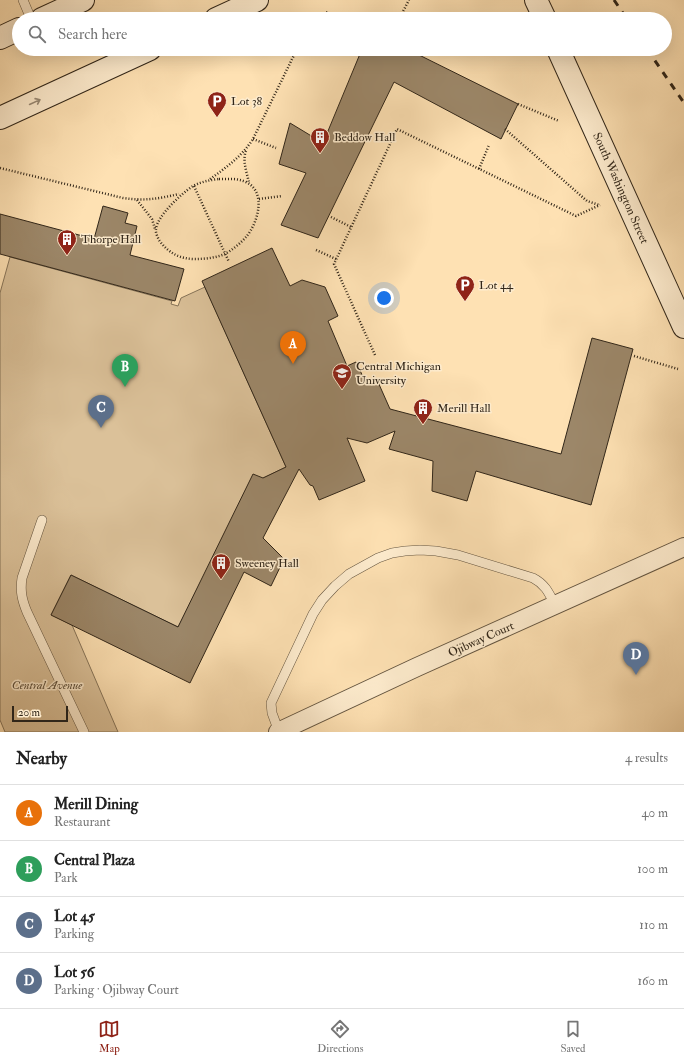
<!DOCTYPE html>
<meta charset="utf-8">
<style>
:root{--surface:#fff;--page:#f6f6f6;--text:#222;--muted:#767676;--line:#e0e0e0;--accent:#8f2418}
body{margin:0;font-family:"IM FELL Double Pica",serif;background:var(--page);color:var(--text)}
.scale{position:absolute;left:12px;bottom:10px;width:56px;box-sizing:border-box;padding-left:4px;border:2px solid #312619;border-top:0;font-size:11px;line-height:14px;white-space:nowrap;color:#312619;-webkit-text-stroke:3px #feecce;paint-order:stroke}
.you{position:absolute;left:384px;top:298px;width:14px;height:14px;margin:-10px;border:3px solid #fff;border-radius:50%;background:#1a73e8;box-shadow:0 0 0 6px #1a73e833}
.badge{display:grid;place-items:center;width:26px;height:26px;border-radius:50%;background:var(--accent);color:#fff;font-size:13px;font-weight:700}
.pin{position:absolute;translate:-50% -33px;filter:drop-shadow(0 1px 2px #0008)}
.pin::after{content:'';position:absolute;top:21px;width:14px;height:12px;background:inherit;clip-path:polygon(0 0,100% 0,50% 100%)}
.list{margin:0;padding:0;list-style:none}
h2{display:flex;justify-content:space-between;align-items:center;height:52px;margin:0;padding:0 16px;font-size:17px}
h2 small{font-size:13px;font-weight:400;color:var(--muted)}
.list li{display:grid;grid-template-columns:26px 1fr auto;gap:12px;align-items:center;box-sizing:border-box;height:56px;padding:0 16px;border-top:1px solid var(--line)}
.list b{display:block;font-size:15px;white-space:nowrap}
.list p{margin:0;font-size:13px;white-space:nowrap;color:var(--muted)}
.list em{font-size:13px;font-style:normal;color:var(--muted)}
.icon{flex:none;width:22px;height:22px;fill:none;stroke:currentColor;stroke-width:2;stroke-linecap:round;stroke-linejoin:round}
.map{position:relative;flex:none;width:684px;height:732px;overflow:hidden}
.search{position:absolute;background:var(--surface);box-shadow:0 4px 16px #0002;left:12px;right:12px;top:12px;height:44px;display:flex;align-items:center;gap:10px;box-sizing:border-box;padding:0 14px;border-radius:22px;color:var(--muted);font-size:15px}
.sheet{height:276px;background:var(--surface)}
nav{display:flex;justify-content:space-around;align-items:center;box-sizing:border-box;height:56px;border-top:1px solid var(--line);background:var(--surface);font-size:11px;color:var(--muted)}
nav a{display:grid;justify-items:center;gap:2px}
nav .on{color:var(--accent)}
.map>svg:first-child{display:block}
</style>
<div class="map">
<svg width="684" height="732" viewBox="0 0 684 732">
<rect width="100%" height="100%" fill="#fee1b3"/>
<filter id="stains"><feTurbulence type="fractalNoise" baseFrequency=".005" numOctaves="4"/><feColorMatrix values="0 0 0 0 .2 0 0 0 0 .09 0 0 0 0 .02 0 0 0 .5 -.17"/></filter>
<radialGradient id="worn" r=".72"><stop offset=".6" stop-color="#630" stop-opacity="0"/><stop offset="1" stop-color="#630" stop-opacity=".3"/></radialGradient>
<!-- green -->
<path fill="#dbc199" stroke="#867459" d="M 10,257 L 172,301 L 171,304 L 178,306 L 181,298 L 205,287 L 286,467 L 263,478 L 178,627 L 71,575 L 51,615 L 72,625 L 118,732 L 5,732 L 0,720 L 0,293 Z"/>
<!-- building -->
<g fill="#9c8769" stroke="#312619">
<path d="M 362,49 L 407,49 L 518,104 L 501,139 L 394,82 L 318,238 L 281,225 L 306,173 L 279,164 L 290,123 L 323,143 Z"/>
<path d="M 103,206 L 128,213 L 125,223 L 137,226 L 130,255 L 184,269 L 175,301 L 0,254 L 0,214 L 94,239 Z"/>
<path d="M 272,248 L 290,286 L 302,280 L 325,287 L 338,316 L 328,321 L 347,366 L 356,362 L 366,383 L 378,382 L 390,409 L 561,454 L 592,338 L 633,349 L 591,505 L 476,471 L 467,501 L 432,491 L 433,461 L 389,449 L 395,431 L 367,443 L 347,438 L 365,481 L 319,500 L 313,486 L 310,485 L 299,469 L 263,538 L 284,559 L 271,586 L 244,572 L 190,683 L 51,615 L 71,575 L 178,627 L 253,474 L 263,478 L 286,467 L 202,281 Z"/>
</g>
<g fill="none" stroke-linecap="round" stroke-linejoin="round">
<!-- lane casing -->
<g stroke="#645540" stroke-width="10">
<g id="lane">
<path d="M 23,0 L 31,19"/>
<path d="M 42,520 L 22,578 C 20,591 22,600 27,612 L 84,732"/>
<path d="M 279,732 L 272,713 L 271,703 L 313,614 L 322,600 L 335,586 L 349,574 L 378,558 L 392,553 L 405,551 L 420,550 L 436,551 L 458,555 L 533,578 C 545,584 549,593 555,605"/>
</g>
</g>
<!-- street casing -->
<g stroke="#645540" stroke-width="20">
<path id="street" d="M 278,732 L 417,667 L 684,547"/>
</g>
<!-- secondary casing -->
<g stroke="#312619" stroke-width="24">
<g id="secondary">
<path d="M 536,0 L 545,19"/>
<path d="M 42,19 L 83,0"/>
<path d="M 216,19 L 257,0"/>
<path d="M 0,38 L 19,29"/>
<path d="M 558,49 L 684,327"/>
<path d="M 0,118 L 150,49"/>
</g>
</g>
<!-- path -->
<g stroke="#312619" stroke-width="2.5" stroke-dasharray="1 2" stroke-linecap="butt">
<path d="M 326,12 L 340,19"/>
<path d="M 311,19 L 315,12"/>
<path d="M 399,19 L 409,0"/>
<path d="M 518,104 L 559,121"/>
<path d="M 505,129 L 587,201 L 599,205"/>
<path d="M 253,139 L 276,148"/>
<path d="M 246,151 C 242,160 247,173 249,183"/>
<path d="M 0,168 L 123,198 C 145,201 157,199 179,194"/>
<path d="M 479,169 L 489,145"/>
<path d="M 210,179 C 227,167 242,156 253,139 L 297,49"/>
<path d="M 219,179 C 228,179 237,178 246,182 C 267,192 258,223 246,237 C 241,243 232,250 225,254 C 215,258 205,259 195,259 C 180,259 168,253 159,240 C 158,238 155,232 156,229 C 157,216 182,193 193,186 C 201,182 209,180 219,179 Z"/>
<path d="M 194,186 L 229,262"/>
<path d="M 259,199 L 282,196"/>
<path d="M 137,200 L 152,219 L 155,229"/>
<path d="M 331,217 L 351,227"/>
<path d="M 316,250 L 336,259"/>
<path d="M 375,355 L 334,264 L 397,129 L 576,216 L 600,205"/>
<path d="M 634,356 L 678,369"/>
</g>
<!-- lane -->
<use href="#lane" stroke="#feecce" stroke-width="9"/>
<!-- street -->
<use href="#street" stroke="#feecce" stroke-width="18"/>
<!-- secondary -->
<use href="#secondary" stroke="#feecce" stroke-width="22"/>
<!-- rail -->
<g stroke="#312619" stroke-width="3" stroke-dasharray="7 7" stroke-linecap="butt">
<path d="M 614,0 L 627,19"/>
<path d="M 647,49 L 684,103"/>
</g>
</g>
<!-- one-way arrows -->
<defs><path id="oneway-shaft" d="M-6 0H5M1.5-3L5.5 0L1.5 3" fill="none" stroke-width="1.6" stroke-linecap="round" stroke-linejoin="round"/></defs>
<use stroke="#988974" href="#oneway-shaft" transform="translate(35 102) rotate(-25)"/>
<!-- icons -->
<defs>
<g id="parking-pin" transform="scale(1)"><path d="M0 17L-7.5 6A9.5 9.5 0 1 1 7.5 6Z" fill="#8f2418" stroke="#feecce"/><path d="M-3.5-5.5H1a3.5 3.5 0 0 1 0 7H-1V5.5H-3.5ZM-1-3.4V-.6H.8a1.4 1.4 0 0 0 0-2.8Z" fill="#fff"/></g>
<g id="building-pin" transform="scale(1)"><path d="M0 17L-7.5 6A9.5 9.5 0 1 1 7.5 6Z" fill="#8f2418" stroke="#feecce"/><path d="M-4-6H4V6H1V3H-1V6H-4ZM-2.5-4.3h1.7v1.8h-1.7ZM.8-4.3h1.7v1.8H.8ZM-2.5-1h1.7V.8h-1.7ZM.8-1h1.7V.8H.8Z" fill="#fff"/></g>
<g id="university-pin" transform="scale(1)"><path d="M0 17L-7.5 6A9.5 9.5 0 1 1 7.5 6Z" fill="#8f2418" stroke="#feecce"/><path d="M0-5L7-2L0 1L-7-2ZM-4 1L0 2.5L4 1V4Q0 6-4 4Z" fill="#fff"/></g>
</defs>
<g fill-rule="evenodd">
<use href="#parking-pin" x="217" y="101"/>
<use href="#building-pin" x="320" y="137"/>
<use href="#building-pin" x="67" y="239"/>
<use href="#parking-pin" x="465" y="285"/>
<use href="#university-pin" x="342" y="373"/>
<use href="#building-pin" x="423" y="408"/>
<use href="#building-pin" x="221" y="563"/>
</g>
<g text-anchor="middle" stroke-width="3" stroke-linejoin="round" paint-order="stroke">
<!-- poi labels -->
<g font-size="12" fill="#312619" stroke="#feecce" text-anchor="start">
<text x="231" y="105">Lot 38</text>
<text x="334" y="141">Beddow Hall</text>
<text x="81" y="243">Thorpe Hall</text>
<text x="479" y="289">Lot 44</text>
<text x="356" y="370">Central Michigan<tspan x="356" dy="14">University</tspan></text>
<text x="437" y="412">Merill Hall</text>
<text x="235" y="567">Sweeney Hall</text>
</g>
<!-- street labels -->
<g font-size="12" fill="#312619" stroke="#feecce">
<text transform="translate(621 188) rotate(66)" y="4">South Washington Street</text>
<text transform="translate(481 639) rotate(-24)" y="4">Ojibway Court</text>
</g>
<!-- park labels -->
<g font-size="12" font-style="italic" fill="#5c4d39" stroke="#feecce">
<text x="47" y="689">Central Avenue</text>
</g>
</g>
<rect width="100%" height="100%" filter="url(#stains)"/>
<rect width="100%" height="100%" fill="url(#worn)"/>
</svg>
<div class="scale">20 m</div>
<div class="you"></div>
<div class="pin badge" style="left:293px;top:364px;background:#e8710a">A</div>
<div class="pin badge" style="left:125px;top:387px;background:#2e9e5b">B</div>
<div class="pin badge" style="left:101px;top:428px;background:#5c6f8a">C</div>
<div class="pin badge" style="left:636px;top:675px;background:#5c6f8a">D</div>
<div class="search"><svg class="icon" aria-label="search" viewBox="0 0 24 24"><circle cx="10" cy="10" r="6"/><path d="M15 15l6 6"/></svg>Search here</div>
</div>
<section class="sheet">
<h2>Nearby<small>4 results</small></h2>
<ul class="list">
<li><span class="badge" style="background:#e8710a">A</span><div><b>Merill Dining</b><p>Restaurant</p></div><em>40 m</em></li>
<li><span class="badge" style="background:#2e9e5b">B</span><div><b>Central Plaza</b><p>Park</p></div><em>100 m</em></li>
<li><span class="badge" style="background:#5c6f8a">C</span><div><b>Lot 45</b><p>Parking</p></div><em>110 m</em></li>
<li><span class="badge" style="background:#5c6f8a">D</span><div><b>Lot 56</b><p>Parking · Ojibway Court</p></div><em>160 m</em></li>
</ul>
</section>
<nav>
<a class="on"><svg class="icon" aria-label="map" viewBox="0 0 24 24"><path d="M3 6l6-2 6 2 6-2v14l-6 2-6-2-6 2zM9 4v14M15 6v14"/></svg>Map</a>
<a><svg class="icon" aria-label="directions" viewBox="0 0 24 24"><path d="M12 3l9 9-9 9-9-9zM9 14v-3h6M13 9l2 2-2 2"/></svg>Directions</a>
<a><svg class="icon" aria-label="saved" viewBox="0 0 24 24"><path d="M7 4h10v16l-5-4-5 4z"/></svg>Saved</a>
</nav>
